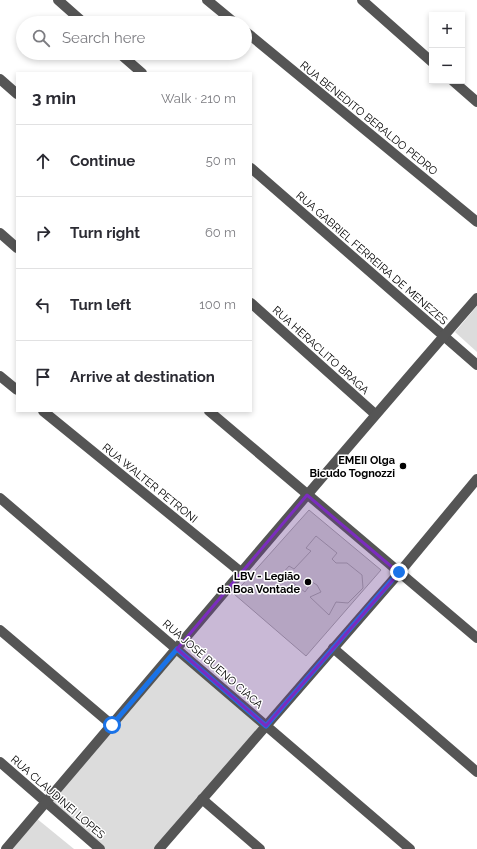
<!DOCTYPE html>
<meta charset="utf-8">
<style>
:root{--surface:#fff;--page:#f7f7f7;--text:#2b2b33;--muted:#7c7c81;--line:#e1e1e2}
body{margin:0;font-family:Raleway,sans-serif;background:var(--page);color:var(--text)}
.controls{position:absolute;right:12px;top:12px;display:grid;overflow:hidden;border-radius:0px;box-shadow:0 2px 6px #0003}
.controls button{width:36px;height:36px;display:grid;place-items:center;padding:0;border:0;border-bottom:1px solid var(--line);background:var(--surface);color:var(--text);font:20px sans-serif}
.stop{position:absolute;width:12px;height:12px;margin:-9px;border:3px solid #1a73e8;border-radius:50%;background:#fff}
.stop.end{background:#1a73e8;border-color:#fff;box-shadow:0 1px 4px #0008}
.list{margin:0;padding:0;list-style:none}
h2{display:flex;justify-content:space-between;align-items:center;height:52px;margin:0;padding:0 16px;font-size:17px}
h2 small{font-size:13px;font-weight:400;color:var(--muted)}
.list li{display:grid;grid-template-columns:26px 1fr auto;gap:12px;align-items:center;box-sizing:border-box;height:72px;padding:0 16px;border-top:1px solid var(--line)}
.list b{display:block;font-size:15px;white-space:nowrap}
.list em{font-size:13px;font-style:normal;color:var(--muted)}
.icon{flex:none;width:22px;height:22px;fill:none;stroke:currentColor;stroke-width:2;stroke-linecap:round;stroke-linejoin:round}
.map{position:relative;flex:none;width:477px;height:849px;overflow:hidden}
.search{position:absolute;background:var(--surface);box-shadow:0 2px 6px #0003;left:16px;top:16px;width:236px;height:44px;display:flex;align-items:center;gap:10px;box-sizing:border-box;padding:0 14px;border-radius:22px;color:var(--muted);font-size:15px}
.panel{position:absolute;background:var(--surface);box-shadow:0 2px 6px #0003;left:16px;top:72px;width:236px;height:340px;border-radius:0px}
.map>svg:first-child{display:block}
</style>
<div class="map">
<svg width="477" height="849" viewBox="0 0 477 849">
<rect width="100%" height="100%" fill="#fff"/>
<!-- green -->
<g fill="#dcdcdc">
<path d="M 477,306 L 477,352 L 455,332 Z"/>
<path d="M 307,495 L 399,573 L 159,849 L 100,849 L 46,802 Z"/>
<path d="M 36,818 L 74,849 L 10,849 Z"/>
</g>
<!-- building -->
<g fill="#c4c4c4" stroke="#999">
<path d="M 309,510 L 381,570 L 306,656 L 234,594 Z"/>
<path d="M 316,536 L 337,553 L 332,559 L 336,563 L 347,563 L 362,575 L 363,588 L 348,603 L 336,602 L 329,615 L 310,597 L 321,592 L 317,585 L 312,582 L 305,592 L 282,574 L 289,566 L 294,569 L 311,551 L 306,548 Z"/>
</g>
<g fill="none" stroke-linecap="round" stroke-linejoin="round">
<!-- minor -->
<g stroke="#555" stroke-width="10">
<path d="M 58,0 L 84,23"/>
<path d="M 207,0 L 235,23"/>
<path d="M 362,0 L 432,62"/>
<path d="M 245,31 L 477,222"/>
<path d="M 119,53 L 142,73"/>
<path d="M 0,79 L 17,94"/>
<path d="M 453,81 L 477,102"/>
<path d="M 251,168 L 477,365"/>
<path d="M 0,233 L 17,248"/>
<path d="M 251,303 L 375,414"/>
<path d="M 0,376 L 17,390"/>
<path d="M 43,411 L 242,573"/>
<path d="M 209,411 L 477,638"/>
<path d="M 0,498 L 410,849"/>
<path d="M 0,630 L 112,725"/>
<path d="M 333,648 L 477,772"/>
<path d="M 0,762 L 100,849"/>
<path d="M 202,799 L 260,849"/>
<path d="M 6,849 C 163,665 318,480 477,298"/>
<path d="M 159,849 L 399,573 L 477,479"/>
</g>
</g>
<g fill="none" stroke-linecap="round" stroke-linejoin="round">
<!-- route -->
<path stroke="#1a73e8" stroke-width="5" d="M 112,725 L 177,649 L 266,726 L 399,572"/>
</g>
<!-- marked area -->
<path fill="#7b2cbf" fill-opacity="0.2" stroke="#7b2cbf" stroke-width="3" stroke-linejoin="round" d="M 307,495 L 399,573 L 266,726 L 177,649 Z"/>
<!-- markers -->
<g fill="#000" stroke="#fff" stroke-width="1.5">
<circle cx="403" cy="466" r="4"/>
<circle cx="308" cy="582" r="4"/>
</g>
<g text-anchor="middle" stroke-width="3" stroke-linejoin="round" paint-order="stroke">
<!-- street labels -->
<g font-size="11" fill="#000" stroke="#fff">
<text transform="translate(369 118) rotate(39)" y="4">RUA BENEDITO BERALDO PEDRO</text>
<text transform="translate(372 258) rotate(41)" y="4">RUA GABRIEL FERREIRA DE MENEZES</text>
<text transform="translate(321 350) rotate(42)" y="4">RUA HERACLITO BRAGA</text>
<text transform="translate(150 483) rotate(39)" y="4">RUA WALTER PETRONI</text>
<text transform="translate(213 664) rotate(41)" y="4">RUA JOSÉ BUENO CIACA</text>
<text transform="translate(58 797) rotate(41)" y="4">RUA CLAUDINEI LOPES</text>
</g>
<!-- poi labels -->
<g font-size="11" font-weight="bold" fill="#000" stroke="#fff" text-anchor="end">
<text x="395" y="464">EMEII Olga<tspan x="395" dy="13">Bicudo Tognozzi</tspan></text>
<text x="300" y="580">LBV - Legião<tspan x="300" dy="13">da Boa Vontade</tspan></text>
</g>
</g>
</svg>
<div class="controls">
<button>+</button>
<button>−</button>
</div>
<div class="stop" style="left:112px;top:725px"></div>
<div class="stop end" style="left:399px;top:572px"></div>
<div class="search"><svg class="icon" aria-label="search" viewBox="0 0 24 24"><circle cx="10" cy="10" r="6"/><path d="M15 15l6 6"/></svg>Search here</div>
<section class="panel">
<h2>3 min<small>Walk · 210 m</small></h2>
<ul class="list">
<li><svg class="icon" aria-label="ahead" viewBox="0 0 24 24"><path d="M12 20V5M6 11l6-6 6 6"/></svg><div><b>Continue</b></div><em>50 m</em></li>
<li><svg class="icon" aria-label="right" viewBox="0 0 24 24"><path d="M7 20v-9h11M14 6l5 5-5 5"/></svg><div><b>Turn right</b></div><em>60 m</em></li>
<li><svg class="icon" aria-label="left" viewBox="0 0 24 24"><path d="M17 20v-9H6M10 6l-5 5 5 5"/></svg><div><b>Turn left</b></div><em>100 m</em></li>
<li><svg class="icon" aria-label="arrive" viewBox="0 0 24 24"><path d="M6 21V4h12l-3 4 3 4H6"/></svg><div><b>Arrive at destination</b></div></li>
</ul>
</section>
</div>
